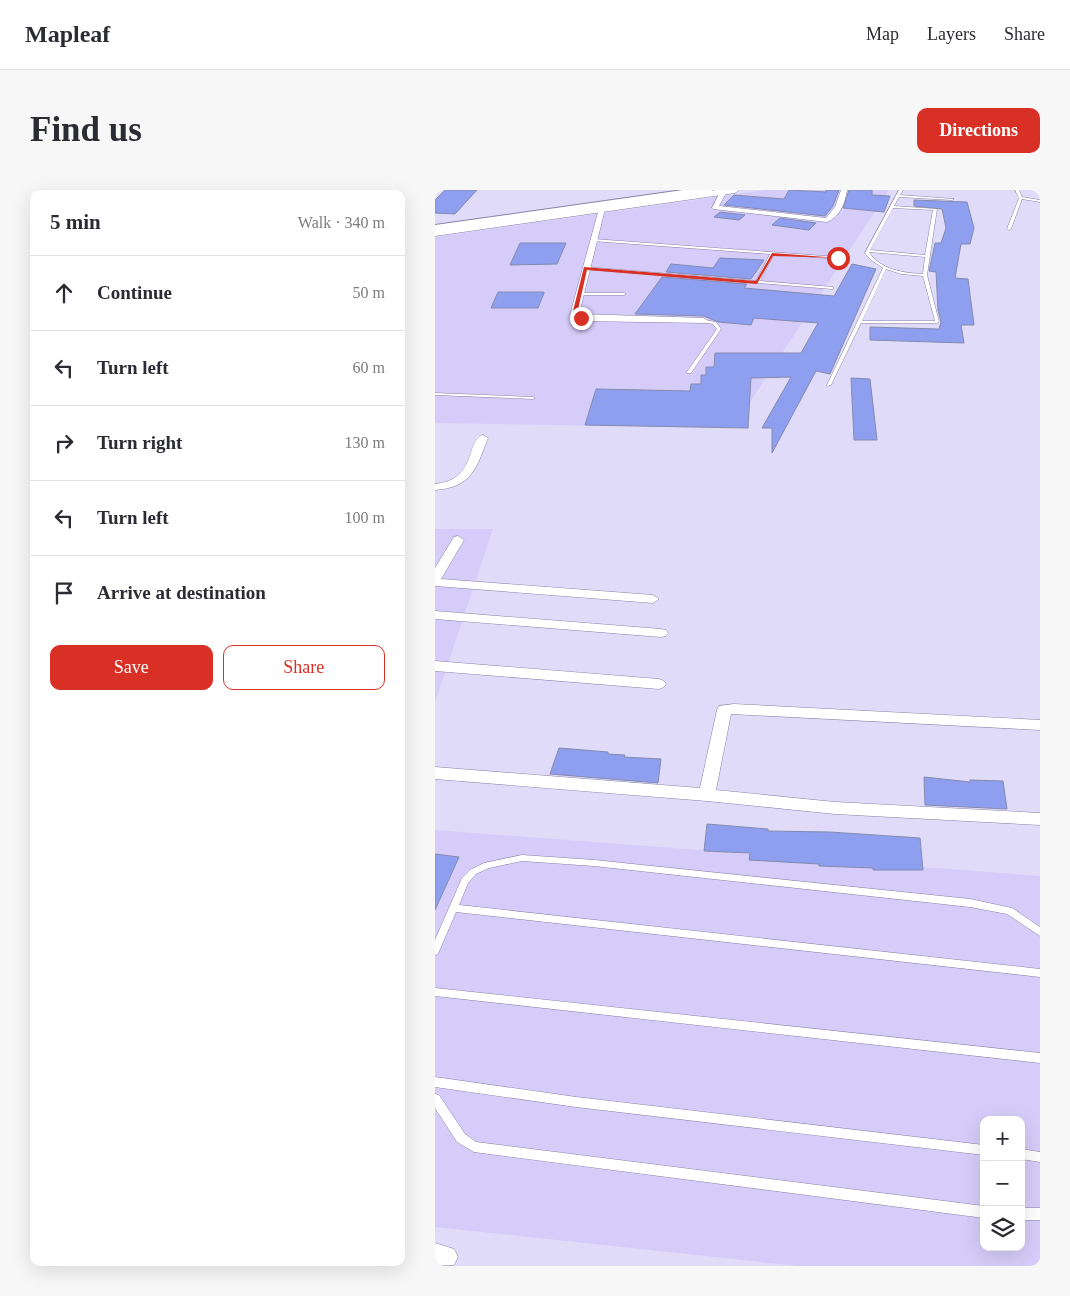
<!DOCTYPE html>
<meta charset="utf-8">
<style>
:root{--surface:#fff;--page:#f7f7f7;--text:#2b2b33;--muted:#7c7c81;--line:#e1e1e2;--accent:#d93025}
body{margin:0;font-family:Georgia,serif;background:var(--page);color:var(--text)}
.controls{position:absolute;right:15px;bottom:15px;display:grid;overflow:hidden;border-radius:10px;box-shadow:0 5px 20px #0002}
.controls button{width:45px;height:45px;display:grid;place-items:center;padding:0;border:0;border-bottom:1px solid var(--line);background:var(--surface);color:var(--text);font:25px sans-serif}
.stop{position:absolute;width:15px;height:15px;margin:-11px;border:4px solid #d93025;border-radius:50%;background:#fff}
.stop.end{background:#d93025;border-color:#fff;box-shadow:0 1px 5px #0008}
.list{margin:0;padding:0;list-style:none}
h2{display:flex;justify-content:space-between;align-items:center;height:65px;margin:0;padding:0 20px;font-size:21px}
h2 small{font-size:16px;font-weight:400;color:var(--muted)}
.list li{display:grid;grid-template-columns:32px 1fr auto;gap:15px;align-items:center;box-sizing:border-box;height:75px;padding:0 20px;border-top:1px solid var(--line)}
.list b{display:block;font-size:19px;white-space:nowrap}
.list em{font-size:16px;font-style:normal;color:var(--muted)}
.actions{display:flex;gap:10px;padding:15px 20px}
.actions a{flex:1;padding:11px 0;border:1px solid var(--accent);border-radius:10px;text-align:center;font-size:18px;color:var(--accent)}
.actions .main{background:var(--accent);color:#fff}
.icon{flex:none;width:28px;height:28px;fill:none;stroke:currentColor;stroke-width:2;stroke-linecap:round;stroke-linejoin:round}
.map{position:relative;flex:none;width:605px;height:1076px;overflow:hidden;border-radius:10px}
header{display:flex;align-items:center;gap:30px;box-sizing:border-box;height:70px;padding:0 25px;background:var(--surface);border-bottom:1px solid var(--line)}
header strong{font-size:24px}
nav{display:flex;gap:28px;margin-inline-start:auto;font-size:18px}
.intro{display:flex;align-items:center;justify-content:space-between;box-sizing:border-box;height:120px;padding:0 30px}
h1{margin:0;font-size:35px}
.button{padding:12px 22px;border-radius:10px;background:var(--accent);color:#fff;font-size:18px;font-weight:700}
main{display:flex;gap:30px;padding:0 30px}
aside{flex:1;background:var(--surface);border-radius:10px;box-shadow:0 5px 20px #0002}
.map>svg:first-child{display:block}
</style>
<header>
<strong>Mapleaf</strong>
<nav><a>Map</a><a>Layers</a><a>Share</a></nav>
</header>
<div class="intro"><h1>Find us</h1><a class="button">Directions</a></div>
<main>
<aside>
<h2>5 min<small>Walk · 340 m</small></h2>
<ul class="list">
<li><svg class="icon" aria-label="ahead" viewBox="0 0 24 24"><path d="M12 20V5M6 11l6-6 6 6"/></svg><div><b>Continue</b></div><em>50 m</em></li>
<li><svg class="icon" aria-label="left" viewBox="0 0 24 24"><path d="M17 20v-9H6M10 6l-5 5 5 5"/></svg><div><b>Turn left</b></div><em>60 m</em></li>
<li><svg class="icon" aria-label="right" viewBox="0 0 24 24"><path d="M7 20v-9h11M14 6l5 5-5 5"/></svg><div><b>Turn right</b></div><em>130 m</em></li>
<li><svg class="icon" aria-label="left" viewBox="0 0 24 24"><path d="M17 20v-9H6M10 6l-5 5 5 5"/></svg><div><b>Turn left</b></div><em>100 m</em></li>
<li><svg class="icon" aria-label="arrive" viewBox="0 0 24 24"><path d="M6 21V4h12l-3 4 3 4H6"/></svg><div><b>Arrive at destination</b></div></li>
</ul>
<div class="actions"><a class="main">Save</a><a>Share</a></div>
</aside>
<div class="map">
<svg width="605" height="1076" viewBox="0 0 605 1076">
<rect width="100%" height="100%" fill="#e0dbf9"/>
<!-- built -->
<g fill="#d5ccf9" fill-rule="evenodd">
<path d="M 330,0 L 454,0 L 298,238 L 0,233 L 0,47 Z"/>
<path d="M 0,339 L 58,339 L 0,512 Z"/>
<path d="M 0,640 L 605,686 L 605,1076 L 363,1076 L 0,1037 ZM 549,930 L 586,930 L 586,1057 L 549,1057 Z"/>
</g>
<!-- building -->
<g fill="#8f9ff0" stroke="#838bad">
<path d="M 10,0 L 42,0 L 20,24 L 0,23 L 0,10 Z"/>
<path d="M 354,0 L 391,2 L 391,0 L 404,0 L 398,16 L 390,26 L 289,15 L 299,5 L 349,9 Z"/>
<path d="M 414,0 L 437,0 L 437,5 L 455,6 L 449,22 L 408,18 Z"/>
<path d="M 479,10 L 532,12 L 539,38 L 535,54 L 526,54 L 520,88 L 533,89 L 539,135 L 526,135 L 529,153 L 435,150 L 435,137 L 504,139 L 506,132 L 503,120 L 501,82 L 494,81 L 500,53 L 506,53 L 511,38 L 507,19 L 479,16 Z"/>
<path d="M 285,22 L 310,25 L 304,30 L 279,27 Z"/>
<path d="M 345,28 L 381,33 L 374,40 L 337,35 Z"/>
<path d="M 85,53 L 131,53 L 122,74 L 75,75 Z"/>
<path d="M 285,68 L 329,70 L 316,89 L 231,82 L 236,74 L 278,78 Z"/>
<path d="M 417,74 L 441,79 L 395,184 L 381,181 L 337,263 L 337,238 L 327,238 L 356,187 L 316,188 L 313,238 L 150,235 L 161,199 L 255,201 L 256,194 L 266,194 L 266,185 L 271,185 L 271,177 L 279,177 L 280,163 L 366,163 L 383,133 L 319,128 L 316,135 L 283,132 L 269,126 L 200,124 L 227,87 L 312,94 L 309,98 L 399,106 Z"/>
<path d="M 63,102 L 109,102 L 109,103 L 103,118 L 56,118 Z"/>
<path d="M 416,188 L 435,189 L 442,250 L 419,250 Z"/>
<path d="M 124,558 L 173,562 L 173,564 L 190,565 L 189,567 L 226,569 L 223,593 L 115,584 Z"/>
<path d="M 489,587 L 535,592 L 535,590 L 568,591 L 572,619 L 490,615 Z"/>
<path d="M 272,634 L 333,639 L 333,641 L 395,642 L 485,648 L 488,680 L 438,680 L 438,678 L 384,676 L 384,674 L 314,670 L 315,663 L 269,661 Z"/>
<path d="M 0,664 L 24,667 L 0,720 Z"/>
</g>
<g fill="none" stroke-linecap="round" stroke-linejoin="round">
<!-- lane casing -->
<g stroke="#8982a5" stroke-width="1">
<g id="lane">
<path d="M 464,0 L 468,0 L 465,5 L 519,9 L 517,10 L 464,7 L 459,16 L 502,19 L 492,85 L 504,132 L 502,133 L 426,133 L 396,195 L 392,196 L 392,195 L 448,78 L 436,70 L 430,63 ZM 458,18 L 498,20 L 490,65 L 435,60 ZM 434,62 L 490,67 L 488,84 C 469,83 445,80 434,62 ZM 451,79 L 466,84 L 488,86 L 500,131 L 427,131 Z"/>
<path d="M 580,0 L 584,0 L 587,7 L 605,10 L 605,12 L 587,9 L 576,39 L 574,40 L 572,39 L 584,8 Z"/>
<path d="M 158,49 L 403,67 L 405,68 L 403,69 L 339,64 L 325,91 L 398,97 L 398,99 L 397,99 L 149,79 L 149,77 L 150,77 L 321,91 L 335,64 L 157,51 Z"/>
<path d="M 144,103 L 189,103 L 191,104 L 189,105 L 143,105 L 143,103 Z"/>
<path d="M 269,130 L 281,132 L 286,139 L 256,183 L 252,183 L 252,182 L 282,139 L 278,134 L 267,132 L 267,131 Z"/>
<path d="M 0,203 L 98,207 L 100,208 L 98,209 L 0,205 Z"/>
<path d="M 87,665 L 159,670 L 535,709 L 577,718 L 605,737 L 605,746 L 572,724 L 535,717 L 159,676 L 87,671 L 54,678 L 41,684 L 33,693 L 24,715 L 605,779 L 605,787 L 21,722 L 3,764 L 0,765 L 0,750 L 27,688 L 35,680 L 49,673 Z"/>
<path d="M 0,798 L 605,863 L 605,873 L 0,806 Z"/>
<path d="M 0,887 L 141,907 L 549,955 L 549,965 L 141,917 L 0,897 Z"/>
<path d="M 0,904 L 4,905 L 30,944 L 41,952 L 549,1016 L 549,1028 L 39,962 L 22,952 L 0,918 Z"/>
<path d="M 586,959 L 605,962 L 605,972 L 586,969 Z"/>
<rect x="586" y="1018" width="19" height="12"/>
</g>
</g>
<!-- street casing -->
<g stroke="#8982a5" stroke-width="1">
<g id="street">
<path d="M 286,0 L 292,1 L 284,16 L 391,28 L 400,17 L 406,0 L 412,0 C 410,13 405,27 392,32 L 278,19 L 277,18 Z"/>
<path d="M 168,13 L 171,15 L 144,124 L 269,128 L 273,131 L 272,133 L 146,131 L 135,125 L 165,15 Z"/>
<path d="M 48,245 L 53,248 C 41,279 37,297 0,300 L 0,294 C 43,290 30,250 48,245 Z"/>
<path d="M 23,346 L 29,350 L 6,389 L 218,405 L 224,409 L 218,413 L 0,396 L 0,378 L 19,347 Z"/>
<path d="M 0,421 L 226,439 L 231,440 L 233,443 L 231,446 L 226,447 L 0,429 Z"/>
<path d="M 0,471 L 224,489 L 229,491 L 231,494 L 229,497 L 224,499 L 0,481 Z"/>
<path d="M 299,514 L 605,530 L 605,540 L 296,524 L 281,600 L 400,612 L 605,623 L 605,635 L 400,624 L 272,611 L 0,589 L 0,577 L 265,598 L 282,520 L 284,516 Z"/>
<path d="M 0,1053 L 19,1059 L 23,1067 L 19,1075 L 0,1076 Z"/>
</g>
</g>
<!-- secondary casing -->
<g stroke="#8982a5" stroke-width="1">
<path id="secondary" d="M 281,0 L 304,0 L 300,3 L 0,46 L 0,40 Z"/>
</g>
<!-- highway casing -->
<g stroke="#8982a5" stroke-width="2">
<path id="highway" d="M 248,0 L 278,0 L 272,3 L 0,43 L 0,35 Z"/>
</g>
<!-- lane -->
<use href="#lane" fill="#fff" fill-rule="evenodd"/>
<!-- street -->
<use href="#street" fill="#fff" fill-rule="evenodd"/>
<!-- secondary -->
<use href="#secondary" fill="#fff" fill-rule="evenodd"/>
<!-- highway -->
<use href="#highway" fill="#fff" fill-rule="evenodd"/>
</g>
<!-- route -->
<path fill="#d93025" d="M 337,63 L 405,68 L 338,66 L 322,94 L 152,80 L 142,124 L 148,128 L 144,129 L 137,125 L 149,77 L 321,91 Z"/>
</svg>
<div class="controls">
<button>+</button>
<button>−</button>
<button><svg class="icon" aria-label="layers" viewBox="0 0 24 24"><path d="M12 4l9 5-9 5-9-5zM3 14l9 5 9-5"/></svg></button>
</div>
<div class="stop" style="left:403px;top:68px"></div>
<div class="stop end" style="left:146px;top:128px"></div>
</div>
</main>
